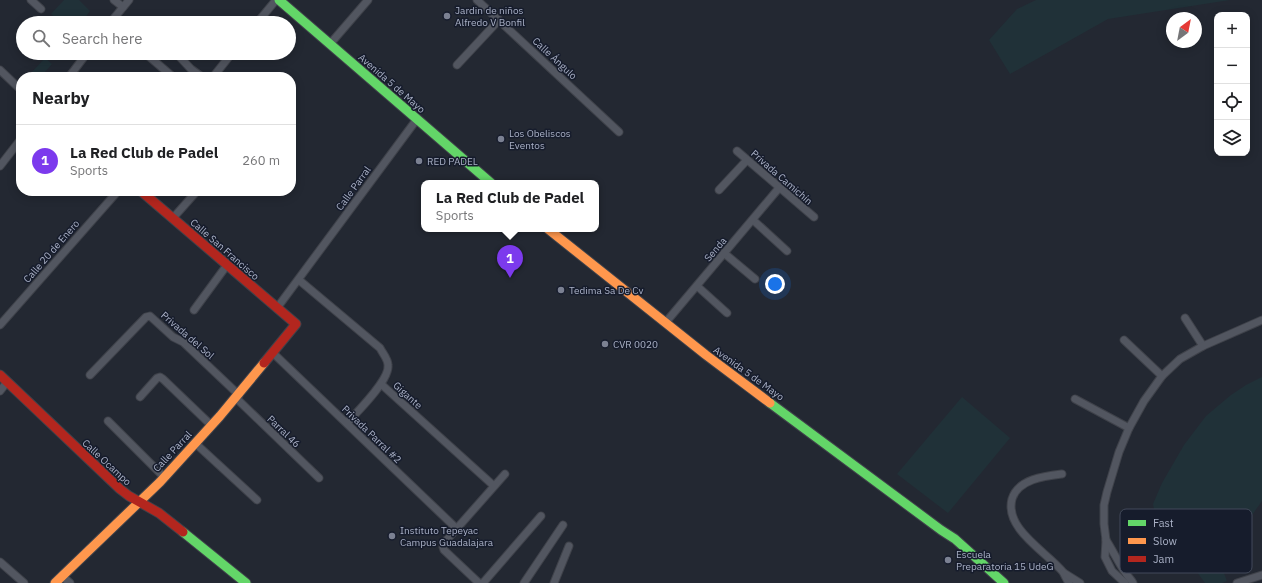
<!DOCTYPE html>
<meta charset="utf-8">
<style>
:root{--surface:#fff;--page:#f6f6f6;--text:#202124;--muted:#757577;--line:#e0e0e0;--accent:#7c3aed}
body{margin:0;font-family:"IBM Plex Sans",sans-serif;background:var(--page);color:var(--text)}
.controls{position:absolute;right:12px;top:12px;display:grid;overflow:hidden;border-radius:8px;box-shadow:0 2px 10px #0003}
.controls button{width:36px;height:36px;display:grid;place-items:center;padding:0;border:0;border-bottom:1px solid var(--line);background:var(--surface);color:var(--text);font:20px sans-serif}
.compass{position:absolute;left:1166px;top:12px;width:36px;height:36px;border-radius:50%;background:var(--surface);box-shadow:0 2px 10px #0003;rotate:32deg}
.you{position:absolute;left:775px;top:284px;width:14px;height:14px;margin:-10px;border:3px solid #fff;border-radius:50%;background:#1a73e8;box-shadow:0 0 0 6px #1a73e833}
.badge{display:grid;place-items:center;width:26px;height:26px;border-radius:50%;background:var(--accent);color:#fff;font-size:13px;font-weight:700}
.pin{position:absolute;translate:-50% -33px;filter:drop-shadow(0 1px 2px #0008)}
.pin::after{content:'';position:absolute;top:21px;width:14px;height:12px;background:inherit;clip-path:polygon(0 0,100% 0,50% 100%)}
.popup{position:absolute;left:421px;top:180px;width:178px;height:52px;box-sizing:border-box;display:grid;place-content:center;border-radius:8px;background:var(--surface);filter:drop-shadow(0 1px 3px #0005);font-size:13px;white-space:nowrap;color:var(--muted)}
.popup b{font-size:15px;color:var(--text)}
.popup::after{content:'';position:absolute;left:50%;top:100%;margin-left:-8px;border:8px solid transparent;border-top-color:var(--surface)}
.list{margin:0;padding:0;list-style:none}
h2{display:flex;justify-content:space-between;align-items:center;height:52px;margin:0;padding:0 16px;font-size:17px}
h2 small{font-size:13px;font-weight:400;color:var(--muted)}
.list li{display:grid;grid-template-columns:26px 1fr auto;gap:12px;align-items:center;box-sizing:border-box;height:72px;padding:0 16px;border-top:1px solid var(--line)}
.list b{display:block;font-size:15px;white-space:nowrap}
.list p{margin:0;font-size:13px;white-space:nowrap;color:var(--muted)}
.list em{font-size:13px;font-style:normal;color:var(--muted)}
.icon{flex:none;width:22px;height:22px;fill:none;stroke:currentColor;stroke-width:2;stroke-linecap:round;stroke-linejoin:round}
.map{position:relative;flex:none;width:1262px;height:583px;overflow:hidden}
.search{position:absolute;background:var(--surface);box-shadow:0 2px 10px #0003;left:16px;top:16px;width:280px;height:44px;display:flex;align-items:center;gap:10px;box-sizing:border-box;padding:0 14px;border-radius:22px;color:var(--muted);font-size:15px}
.panel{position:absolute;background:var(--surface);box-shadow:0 2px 10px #0003;left:16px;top:72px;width:280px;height:124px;border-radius:16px}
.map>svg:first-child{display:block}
</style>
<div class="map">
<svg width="1262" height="583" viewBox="0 0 1262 583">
<rect width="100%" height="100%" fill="#232832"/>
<!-- green -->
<g fill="#203138">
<path d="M 64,0 L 79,0 L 90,11 L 81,23 L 73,18 L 69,23 L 62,23 L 51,14 Z"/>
<path d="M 1036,0 L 1230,0 L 1108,19 L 1010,74 L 989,40 L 1017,9 Z"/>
<path d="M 39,53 L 50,53 L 45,58 L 52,64 L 45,72 L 51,77 L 37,77 L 32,72 L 45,58 Z"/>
<path d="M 1262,377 L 1262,501 L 1247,522 L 1222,550 L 1220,563 L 1227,581 L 1222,583 L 1205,583 L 1192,565 L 1170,559 L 1160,544 L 1153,504 L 1162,483 L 1184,445 L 1206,416 L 1231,395 L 1246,385 Z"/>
<path d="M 962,397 L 1010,438 L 948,513 L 897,474 Z"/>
</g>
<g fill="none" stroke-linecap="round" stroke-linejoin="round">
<!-- street casing -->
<g stroke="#3f424a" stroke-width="9">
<g id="street">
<path d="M 31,0 L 41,9"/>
<path d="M 114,0 L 123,7"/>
<path d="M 477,0 L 619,132"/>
<path d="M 110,23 L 129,0"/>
<path d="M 257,23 L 276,0"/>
<path d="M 330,44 L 368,0"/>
<path d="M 145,53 L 173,77"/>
<path d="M 176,53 L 191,69 L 202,77"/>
<path d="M 457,65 L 499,20"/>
<path d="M 0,70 L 21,90"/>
<path d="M 69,77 L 87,53"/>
<path d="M 213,77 L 232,53"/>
<path d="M 737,151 L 814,217"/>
<path d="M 0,166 L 21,139"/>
<path d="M 719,190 L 747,160"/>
<path d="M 173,218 L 197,191"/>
<path d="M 753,220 L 787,251"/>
<path d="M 724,253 L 755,279"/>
<path d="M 299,280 L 380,348 C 383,354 388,359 388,365 C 390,380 357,412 347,423"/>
<path d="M 697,286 L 727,313"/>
<path d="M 277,308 L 417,119"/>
<path d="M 194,310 L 227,265"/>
<path d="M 1185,318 L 1203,346"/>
<path d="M 666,322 L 779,188"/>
<path d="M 0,325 L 118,191"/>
<path d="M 1124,340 L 1162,376"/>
<path d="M 273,353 L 457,529"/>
<path d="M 90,375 L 146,317 L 150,316 L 173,337 L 183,342 L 239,395"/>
<path d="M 381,384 L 494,486"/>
<path d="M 0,391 L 7,382"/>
<path d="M 140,397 L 157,378 L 160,377 L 163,379 L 211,425"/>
<path d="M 236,398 L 319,478"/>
<path d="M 1075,399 L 1129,428"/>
<path d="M 108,421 L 164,477"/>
<path d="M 195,443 L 257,500"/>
<path d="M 1062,474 C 1045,476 1018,479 1012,499 C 1004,529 1047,552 1063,572 C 1065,576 1067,580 1069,583"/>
<path d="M 1106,540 C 1113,551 1118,562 1125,572 C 1127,576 1131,579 1133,583"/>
<path d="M 0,562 L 24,583"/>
<path d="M 1064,573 L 1080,583"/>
<path d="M 62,576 L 70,583"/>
<path d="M 479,583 L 444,550 L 443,547 L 444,543 L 505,474"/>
<path d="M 483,583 L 541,516"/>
<path d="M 524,583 L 563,525"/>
<path d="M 554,583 L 569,546"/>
<path d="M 1125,583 L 1112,571 L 1105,557 L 1106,540 L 1104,524 L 1104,505 L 1107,492 L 1119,452 L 1129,428 L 1144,401 L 1162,376 L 1180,359 L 1203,346 L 1262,320"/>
<path d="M 1237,583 L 1262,575"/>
</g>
</g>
<!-- fast casing -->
<g stroke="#3f424a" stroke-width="11">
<g id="fast">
<path d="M 279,0 L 491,183"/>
<path d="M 770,403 L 941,530 L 955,539 L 1004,583"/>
<path d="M 183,532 L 246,583"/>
</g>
</g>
<!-- slow casing -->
<g stroke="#3f424a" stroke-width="11">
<g id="slow">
<path d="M 548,229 L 706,355 L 770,403"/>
<path d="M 55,583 L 160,482 L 220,416 L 264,363"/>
</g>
</g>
<!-- jam casing -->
<g stroke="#3f424a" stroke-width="11">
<g id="jam">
<path d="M 141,191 L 296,324 L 264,363"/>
<path d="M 0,375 L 120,489 L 129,496 L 159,513 L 183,532"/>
</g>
</g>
<!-- street -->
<use href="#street" stroke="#525660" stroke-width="7"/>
<!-- fast -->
<use href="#fast" stroke="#63d668" stroke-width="9"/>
<!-- slow -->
<use href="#slow" stroke="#ff974d" stroke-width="9"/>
<!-- jam -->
<use href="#jam" stroke="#b3261e" stroke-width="9"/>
</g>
<!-- markers -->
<g fill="#7b8192" stroke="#161c2c" stroke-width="1.5">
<circle cx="447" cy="16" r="4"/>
<circle cx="501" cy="139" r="4"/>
<circle cx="419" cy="161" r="4"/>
<circle cx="561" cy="290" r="4"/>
<circle cx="605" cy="344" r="4"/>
<circle cx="392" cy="536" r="4"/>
<circle cx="948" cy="560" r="4"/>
</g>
<g text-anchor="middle" stroke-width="3" stroke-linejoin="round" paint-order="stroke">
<!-- poi labels -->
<g font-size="10" fill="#aab1c6" stroke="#161c2c" text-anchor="start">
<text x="455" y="14">Jardin de niños<tspan x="455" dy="12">Alfredo V Bonfil</tspan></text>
<text x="509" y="137">Los Obeliscos<tspan x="509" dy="12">Eventos</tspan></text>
<text x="427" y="165">RED PADEL</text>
<text x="569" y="294">Tedima Sa De Cv</text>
<text x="613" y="348">CVR 0020</text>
<text x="400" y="534">Instituto Tepeyac<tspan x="400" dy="12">Campus Guadalajara</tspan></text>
<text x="956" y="558">Escuela<tspan x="956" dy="12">Preparatoria 15 UdeG</tspan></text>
</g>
<!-- street labels -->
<g font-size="10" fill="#aab1c6" stroke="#161c2c">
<text transform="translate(555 58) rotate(43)" y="4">Calle Ángulo</text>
<text transform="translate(392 83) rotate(41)" y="4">Avenida 5 de Mayo</text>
<text transform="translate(782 177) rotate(41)" y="4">Privada Camichín</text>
<text transform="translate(353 188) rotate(-54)" y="4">Calle Parral</text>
<text transform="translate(225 249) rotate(41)" y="4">Calle San Francisco</text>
<text transform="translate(715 249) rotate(-50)" y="4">Senda</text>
<text transform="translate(51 251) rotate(-49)" y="4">Calle 20 de Enero</text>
<text transform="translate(188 335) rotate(41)" y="4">Privada del Sol</text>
<text transform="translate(749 373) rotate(36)" y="4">Avenida 5 de Mayo</text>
<text transform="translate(408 395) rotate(42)" y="4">Gigante</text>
<text transform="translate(284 431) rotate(44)" y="4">Parral 46</text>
<text transform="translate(372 434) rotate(44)" y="4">Privada Parral #2</text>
<text transform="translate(172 451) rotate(-47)" y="4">Calle Parral</text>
<text transform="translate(107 462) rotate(43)" y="4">Calle Ocampo</text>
</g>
</g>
<!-- legend -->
<rect x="1120" y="509" width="132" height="64" rx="6" fill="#161c2c" stroke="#42495a" stroke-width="1"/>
<rect x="1128" y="520" width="18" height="6" fill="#63d668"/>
<rect x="1128" y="538" width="18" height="6" fill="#ff974d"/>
<rect x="1128" y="556" width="18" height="6" fill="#b3261e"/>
<g font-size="11" fill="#aab1c6">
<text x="1153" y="527">Fast</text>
<text x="1153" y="545">Slow</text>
<text x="1153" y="563">Jam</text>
</g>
</svg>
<div class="controls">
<button>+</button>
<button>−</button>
<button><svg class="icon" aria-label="locate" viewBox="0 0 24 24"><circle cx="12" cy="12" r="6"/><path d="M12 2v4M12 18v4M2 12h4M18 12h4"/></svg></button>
<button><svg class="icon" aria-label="layers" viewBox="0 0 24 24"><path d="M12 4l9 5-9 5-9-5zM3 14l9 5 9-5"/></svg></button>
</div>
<svg class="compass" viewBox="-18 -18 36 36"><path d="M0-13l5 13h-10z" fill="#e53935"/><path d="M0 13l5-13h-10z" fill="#757577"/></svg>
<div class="you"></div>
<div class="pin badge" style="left:510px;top:278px">1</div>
<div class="popup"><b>La Red Club de Padel</b>Sports</div>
<div class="search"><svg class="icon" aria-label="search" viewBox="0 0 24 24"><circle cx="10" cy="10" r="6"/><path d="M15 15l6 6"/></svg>Search here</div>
<section class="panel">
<h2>Nearby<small></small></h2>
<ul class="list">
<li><span class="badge">1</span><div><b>La Red Club de Padel</b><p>Sports</p></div><em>260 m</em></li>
</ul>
</section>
</div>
